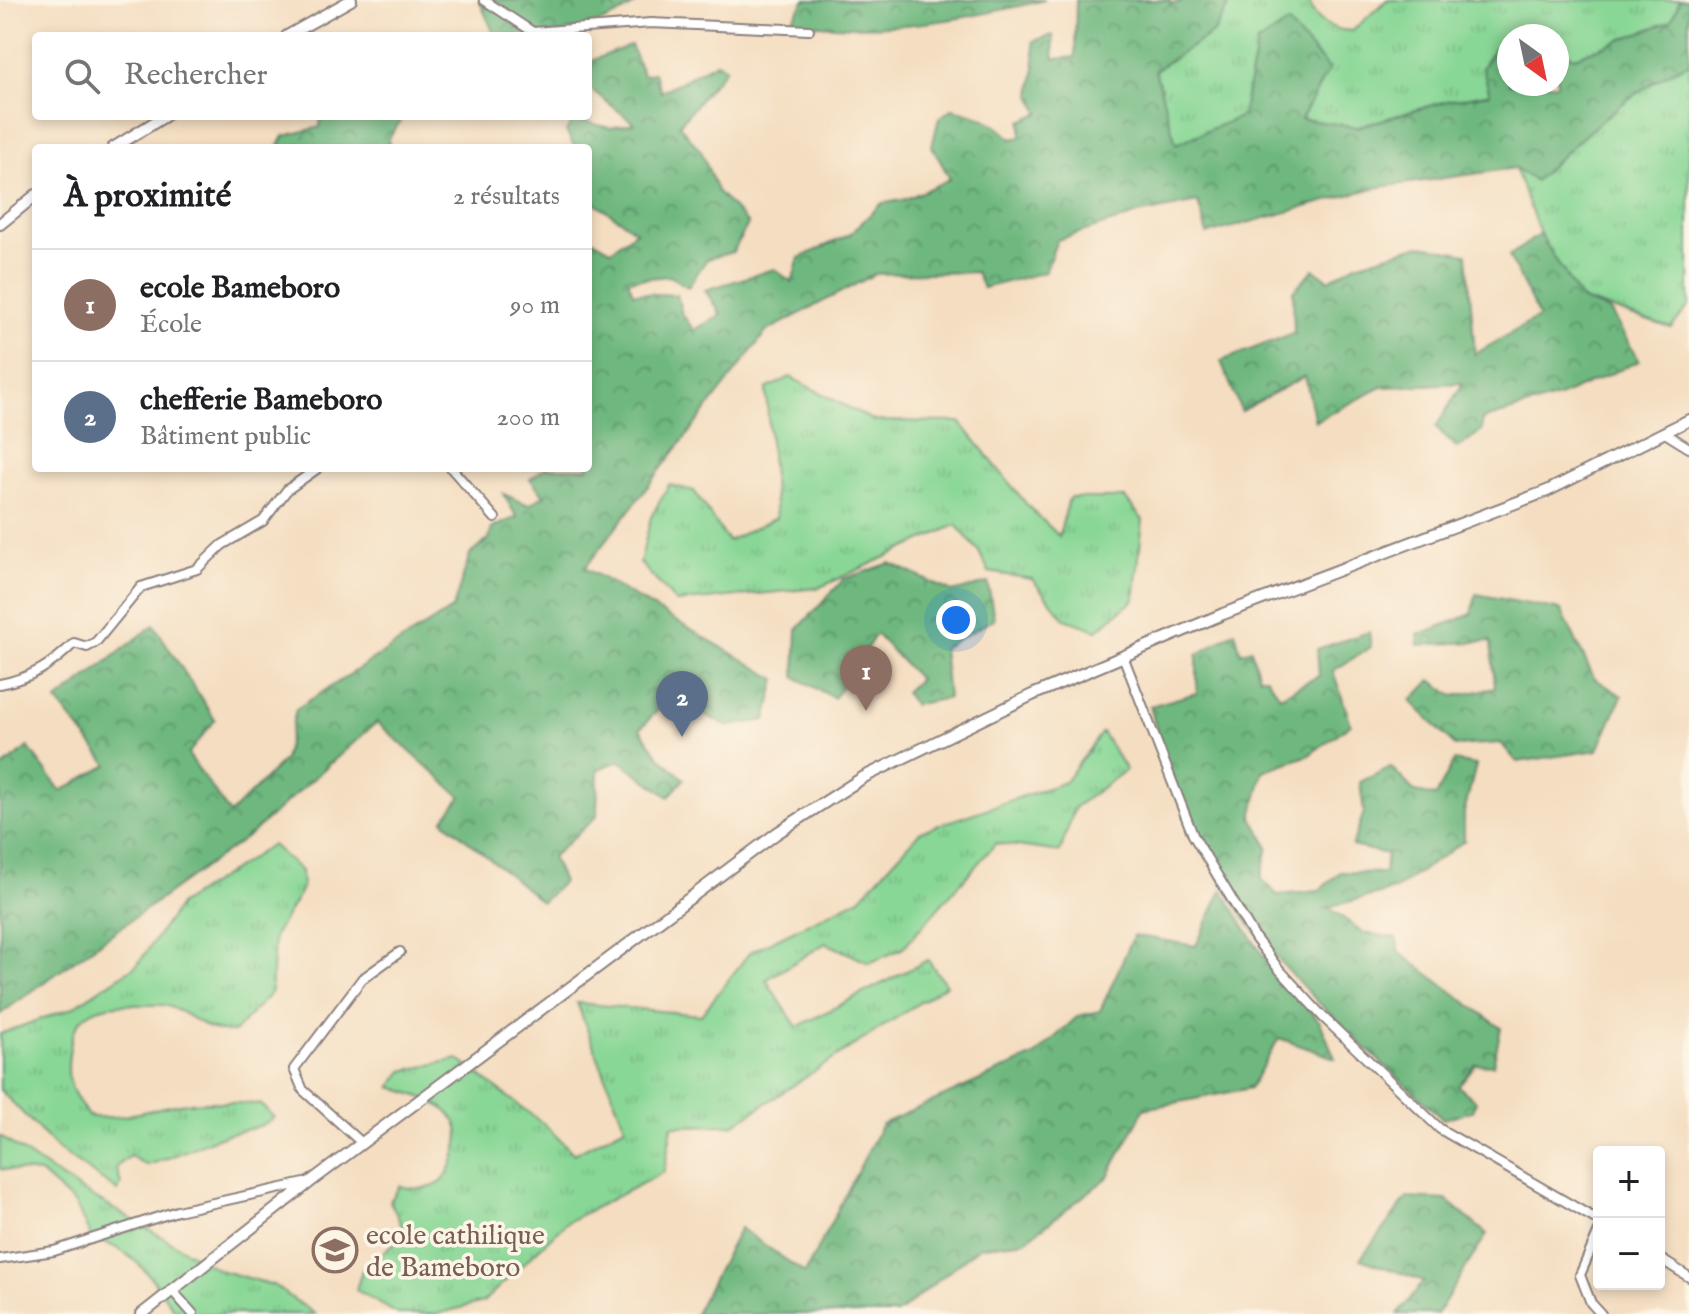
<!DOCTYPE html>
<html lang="fr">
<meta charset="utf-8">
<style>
:root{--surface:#fff;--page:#f6f6f6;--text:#202124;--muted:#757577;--line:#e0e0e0;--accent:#1f6fb2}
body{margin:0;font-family:"IM FELL English",serif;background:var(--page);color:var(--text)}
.controls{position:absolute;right:24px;bottom:24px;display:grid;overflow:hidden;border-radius:8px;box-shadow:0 4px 12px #0003}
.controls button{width:72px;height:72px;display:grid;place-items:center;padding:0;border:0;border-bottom:2px solid var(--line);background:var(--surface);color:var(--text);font:40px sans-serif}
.compass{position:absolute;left:1497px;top:24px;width:72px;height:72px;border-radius:50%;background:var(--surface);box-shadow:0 4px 12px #0003;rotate:147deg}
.you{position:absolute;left:956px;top:620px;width:28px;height:28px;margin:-20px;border:6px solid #fff;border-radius:50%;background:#1a73e8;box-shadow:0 0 0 12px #1a73e833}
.badge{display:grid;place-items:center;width:52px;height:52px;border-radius:50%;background:var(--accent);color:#fff;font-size:26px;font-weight:700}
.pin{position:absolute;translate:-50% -66px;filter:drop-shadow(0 2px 4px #0008)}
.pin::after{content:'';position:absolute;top:42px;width:28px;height:24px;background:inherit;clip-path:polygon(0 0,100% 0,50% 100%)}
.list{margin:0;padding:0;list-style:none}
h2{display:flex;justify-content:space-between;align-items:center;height:104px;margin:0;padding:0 32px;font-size:34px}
h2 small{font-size:26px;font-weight:400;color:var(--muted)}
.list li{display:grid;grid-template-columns:52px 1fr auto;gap:24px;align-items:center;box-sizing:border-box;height:112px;padding:0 32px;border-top:2px solid var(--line)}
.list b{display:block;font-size:30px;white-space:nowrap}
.list p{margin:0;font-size:26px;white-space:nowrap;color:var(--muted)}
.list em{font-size:26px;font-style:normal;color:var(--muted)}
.icon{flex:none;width:44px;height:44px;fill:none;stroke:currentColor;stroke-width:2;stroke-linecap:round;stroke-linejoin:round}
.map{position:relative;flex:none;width:1689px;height:1314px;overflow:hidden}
.search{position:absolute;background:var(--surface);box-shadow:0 4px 12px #0003;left:32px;top:32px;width:560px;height:88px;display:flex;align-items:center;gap:20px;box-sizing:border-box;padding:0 28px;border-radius:8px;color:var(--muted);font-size:30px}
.panel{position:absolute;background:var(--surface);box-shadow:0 4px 12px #0003;left:32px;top:144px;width:560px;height:328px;border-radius:8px}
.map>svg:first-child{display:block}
</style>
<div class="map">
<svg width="1689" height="1314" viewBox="0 0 1689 1314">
<defs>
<pattern id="grass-tufts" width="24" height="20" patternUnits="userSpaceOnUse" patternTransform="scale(2)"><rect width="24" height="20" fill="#89d796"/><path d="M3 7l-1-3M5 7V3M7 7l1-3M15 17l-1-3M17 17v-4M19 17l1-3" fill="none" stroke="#76b882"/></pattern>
<pattern id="forest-crowns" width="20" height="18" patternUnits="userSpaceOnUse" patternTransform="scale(2)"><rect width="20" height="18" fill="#6eb87f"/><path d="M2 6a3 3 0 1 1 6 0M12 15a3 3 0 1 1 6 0" fill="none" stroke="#5a9569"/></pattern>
</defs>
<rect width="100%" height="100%" fill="#fcf5e5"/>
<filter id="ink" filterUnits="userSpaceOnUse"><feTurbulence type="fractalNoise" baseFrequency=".0125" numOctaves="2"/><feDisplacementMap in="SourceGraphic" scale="16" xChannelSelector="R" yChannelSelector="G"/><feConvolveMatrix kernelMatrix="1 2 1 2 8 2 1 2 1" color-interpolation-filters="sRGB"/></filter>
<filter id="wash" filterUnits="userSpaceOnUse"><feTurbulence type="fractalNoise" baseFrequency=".006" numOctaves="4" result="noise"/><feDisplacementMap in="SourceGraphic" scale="32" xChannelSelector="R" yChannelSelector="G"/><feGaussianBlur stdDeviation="1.8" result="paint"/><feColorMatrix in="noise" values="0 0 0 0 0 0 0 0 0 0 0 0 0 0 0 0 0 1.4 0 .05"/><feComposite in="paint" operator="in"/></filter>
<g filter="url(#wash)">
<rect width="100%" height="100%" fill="#f4ddc0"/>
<!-- grass -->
<g fill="url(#grass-tufts)" stroke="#567c68" stroke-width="2">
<path d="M 1231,0 L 1309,0 C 1313,22 1332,30 1352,31 L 1387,0 L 1680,0 L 1672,21 L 1575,57 L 1557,51 L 1557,36 L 1509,36 L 1509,55 L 1497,47 L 1491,93 L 1447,101 L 1357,127 L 1300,119 L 1257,43 L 1242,116 L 1175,145 L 1155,70 L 1214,32 Z"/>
<path d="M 1689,63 L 1689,306 L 1671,328 L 1580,299 L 1540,234 L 1515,168 L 1535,180 C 1583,136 1629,90 1689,63 Z"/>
<path d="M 790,377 L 874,421 L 960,422 L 1028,506 L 1059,536 L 1069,498 L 1125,498 L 1143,520 L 1134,600 L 1097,630 L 1065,619 L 1032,579 L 989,572 L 978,550 L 956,525 L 818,588 L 676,602 L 640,563 L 651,517 L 669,485 L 694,491 L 728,541 L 776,518 L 766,389 Z"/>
<path d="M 1102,732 L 1126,770 L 1075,807 L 1060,852 L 996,843 L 902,949 L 869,963 L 826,943 L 766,980 L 797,1027 L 928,960 L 946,985 L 733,1125 L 672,1126 L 664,1172 L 567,1222 L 483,1302 L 437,1314 L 398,1314 L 356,1290 L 362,1270 L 406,1234 L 390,1201 L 400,1186 C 436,1195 449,1182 457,1148 C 460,1136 460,1128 453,1118 C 439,1100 411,1094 391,1087 L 403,1071 L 458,1059 L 546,1126 L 574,1154 L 625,1127 L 577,1003 L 701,1015 L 750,952 L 860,898 L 921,831 L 1065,782 Z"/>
<path d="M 272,845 L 301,871 L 302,889 L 274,936 L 271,993 L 234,1032 C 202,1033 194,1014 167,1006 C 160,1004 150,1005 143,1005 C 111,1003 78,1005 71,1042 C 64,1078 68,1086 88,1116 C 119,1122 149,1109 179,1104 C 206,1100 234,1103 260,1104 L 274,1117 C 258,1131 242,1129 222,1136 C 196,1145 173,1159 146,1165 L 130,1156 L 116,1167 L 121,1184 L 118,1191 L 59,1150 L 0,1090 L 0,1034 L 72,1008 L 137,965 L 180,904 Z"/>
<path d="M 0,1136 L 69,1183 L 219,1270 L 273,1285 L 315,1314 L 177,1314 C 151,1276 137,1252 91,1237 L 75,1204 L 40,1173 L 0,1169 Z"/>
</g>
<!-- forest -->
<g fill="url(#forest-crowns)" stroke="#486d5d" stroke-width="2">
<path d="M 479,0 L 641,0 C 598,33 547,36 495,36 Z"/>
<path d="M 805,0 L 1045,0 C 962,20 876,36 791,21 Z"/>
<path d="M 1076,0 L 1170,0 L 1170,4 L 1187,0 L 1231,0 L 1214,32 L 1155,70 L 1176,144 L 1242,116 L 1257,43 L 1288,23 L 1329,69 L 1301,119 L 1357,127 L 1447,101 L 1490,94 L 1482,67 L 1497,46 L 1509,55 L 1509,84 L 1557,84 L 1557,51 L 1575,57 L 1671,21 L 1680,0 L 1689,0 L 1689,63 C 1629,90 1583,136 1535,181 L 1515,168 L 1374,188 L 1207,234 L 1198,202 L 1138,214 L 1057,240 L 1045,272 L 983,288 L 976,272 L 875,274 L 767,331 L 585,568 L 776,679 L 766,720 L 728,726 L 669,698 L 640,729 L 660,757 L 684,779 L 669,797 L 620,761 L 598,769 L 597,816 L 552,857 L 563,882 L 542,902 L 443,820 L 461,797 L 377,722 L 251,834 L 0,1014 L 0,769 L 28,747 L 61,791 L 108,765 L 57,701 L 154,625 L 215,720 L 188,754 L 230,814 L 284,760 L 296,709 L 453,608 L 470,554 L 489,539 L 492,528 L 517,517 L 503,494 L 529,505 L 544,495 L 530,479 L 545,468 L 588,468 L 588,237 L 611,250 L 636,231 L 588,198 L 588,148 L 575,148 L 566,131 L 575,119 L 610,128 L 634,123 L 588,87 L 593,60 L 631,45 L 643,75 L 654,73 L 661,92 L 717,62 L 726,68 L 679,125 L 701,151 L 717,191 L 748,224 L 733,252 L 707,259 L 688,287 L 669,276 L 628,280 L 633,293 L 677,295 L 682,314 L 694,330 L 721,315 L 705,290 L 774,269 L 792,282 L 799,258 L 849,235 L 881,204 L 906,199 L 950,179 L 932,146 L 939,118 L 952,109 C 976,114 995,121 1011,139 L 1021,137 L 1021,121 L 1040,113 L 1031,95 L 1035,67 L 1033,41 L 1053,35 L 1054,59 L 1075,57 Z"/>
<path d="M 321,116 L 404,116 L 389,138 L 389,148 L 278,148 L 284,136 L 320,127 Z"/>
<path d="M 1540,234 L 1580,299 L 1610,311 L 1639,361 L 1561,396 L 1482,420 L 1482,431 L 1457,448 L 1436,427 L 1463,383 L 1382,387 L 1315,421 L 1305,376 L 1241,411 L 1221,361 L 1294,333 L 1293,291 L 1314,269 L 1329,280 L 1356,264 L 1420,245 L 1467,254 L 1475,354 L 1539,317 L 1509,256 Z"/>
<path d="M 890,563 L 952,592 L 988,583 L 994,619 L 943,648 L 948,698 L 913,705 L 905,692 L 919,679 L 876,634 L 834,698 L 795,677 L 797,630 L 844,579 Z"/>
<path d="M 1476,594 L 1561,610 L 1594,678 L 1622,696 L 1598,750 L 1517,762 L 1501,743 L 1455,746 L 1411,701 L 1431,680 L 1454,696 L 1495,688 L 1491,641 L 1419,645 L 1418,635 L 1472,614 Z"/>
<path d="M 1235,631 L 1241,653 L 1251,649 L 1259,677 L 1266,677 L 1280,696 L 1319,676 L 1317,649 L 1369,632 L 1371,647 L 1333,671 L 1351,724 L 1309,755 L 1263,771 L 1252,817 L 1268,847 L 1261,878 L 1277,895 L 1319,891 L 1340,872 L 1384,873 L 1387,854 L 1352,846 L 1364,812 L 1360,782 L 1391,767 L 1415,792 L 1436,796 L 1454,761 L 1476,765 L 1464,812 L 1464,841 L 1394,890 L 1328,907 L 1364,933 L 1396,938 L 1400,953 L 1501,1028 L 1493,1065 L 1476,1064 L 1458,1086 L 1476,1101 L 1472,1111 L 1443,1119 C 1379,1060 1311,1002 1256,933 C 1209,872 1169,781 1150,706 L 1197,693 L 1197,655 Z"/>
<path d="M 1222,890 L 1270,967 L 1320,1022 L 1335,1058 L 1279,1038 L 1250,1088 L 1144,1109 L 1107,1178 L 1025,1241 L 979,1247 L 897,1314 L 695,1314 L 740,1228 L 805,1273 L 882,1124 L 1036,1055 L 1078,1016 L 1100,1011 L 1134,935 L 1196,946 Z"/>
<path d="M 1407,1198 L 1446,1200 L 1487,1234 L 1437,1314 L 1398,1314 L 1424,1281 L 1360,1259 Z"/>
</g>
</g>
<g filter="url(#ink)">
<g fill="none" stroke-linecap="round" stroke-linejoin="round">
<!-- minor casing -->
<g stroke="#8b807e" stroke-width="12">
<g id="minor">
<path d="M 484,0 L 533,32 L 651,23 L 809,30"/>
<path d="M 1665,433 L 1689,448"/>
<path d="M 451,468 L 495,518"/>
<path d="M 1123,656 L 1193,835 L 1255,938 L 1278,968 L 1323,1017 L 1440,1129 L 1599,1221"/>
<path d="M 0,684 C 31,678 52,665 74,643 L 87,647 L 96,642 L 141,587 L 197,569 L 222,545 L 263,521 L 287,490 L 318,468"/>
<path d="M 362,1143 L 303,1090 L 294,1069 L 362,979 L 400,952"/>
<path d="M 1599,1231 L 1580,1275 L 1591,1303 L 1601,1314"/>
<path d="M 1659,1258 L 1689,1277"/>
<path d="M 0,1259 L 54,1251 L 177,1211 L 309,1182"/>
<path d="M 171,1289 L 193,1314"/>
</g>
</g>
<!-- tertiary casing -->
<g stroke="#8b807e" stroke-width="14">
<g id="tertiary">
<path d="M 287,36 L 351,0"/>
<path d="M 113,148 L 165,116"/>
<path d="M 0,224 L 36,195"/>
<path d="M 142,1314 L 310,1182 L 777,833 L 864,777 L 1032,695 L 1223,614 L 1547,491 L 1689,420"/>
</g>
</g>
<!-- minor -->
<use href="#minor" stroke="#fff" stroke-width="8"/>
<!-- tertiary -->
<use href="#tertiary" stroke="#fff" stroke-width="10"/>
</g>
</g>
<!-- icons -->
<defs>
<g id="school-ring" transform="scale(2.3)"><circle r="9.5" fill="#fcf5e5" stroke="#8d6e63" stroke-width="1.5"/><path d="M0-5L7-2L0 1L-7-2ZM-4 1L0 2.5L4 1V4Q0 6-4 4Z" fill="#8d6e63"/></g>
</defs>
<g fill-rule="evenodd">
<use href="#school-ring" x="335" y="1250"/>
</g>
<g text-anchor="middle" stroke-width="7" stroke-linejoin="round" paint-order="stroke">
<!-- education labels -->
<g font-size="28" fill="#785e54" stroke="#fcf5e5" text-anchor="start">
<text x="366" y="1244">ecole cathilique<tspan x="366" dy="32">de Bameboro</tspan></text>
</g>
</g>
</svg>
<div class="controls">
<button>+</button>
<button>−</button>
</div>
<svg class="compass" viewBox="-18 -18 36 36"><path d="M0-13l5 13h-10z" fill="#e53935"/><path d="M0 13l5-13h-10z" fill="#757577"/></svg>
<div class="you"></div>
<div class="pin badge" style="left:866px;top:711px;background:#8d6e63">1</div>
<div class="pin badge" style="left:682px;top:737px;background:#5c6f8a">2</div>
<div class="search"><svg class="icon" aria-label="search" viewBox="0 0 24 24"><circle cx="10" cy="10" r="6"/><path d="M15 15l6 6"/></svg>Rechercher</div>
<section class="panel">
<h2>À proximité<small>2 résultats</small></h2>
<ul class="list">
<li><span class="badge" style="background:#8d6e63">1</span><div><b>ecole Bameboro</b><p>École</p></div><em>90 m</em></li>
<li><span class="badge" style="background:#5c6f8a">2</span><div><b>chefferie Bameboro</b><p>Bâtiment public</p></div><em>200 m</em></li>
</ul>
</section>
</div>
